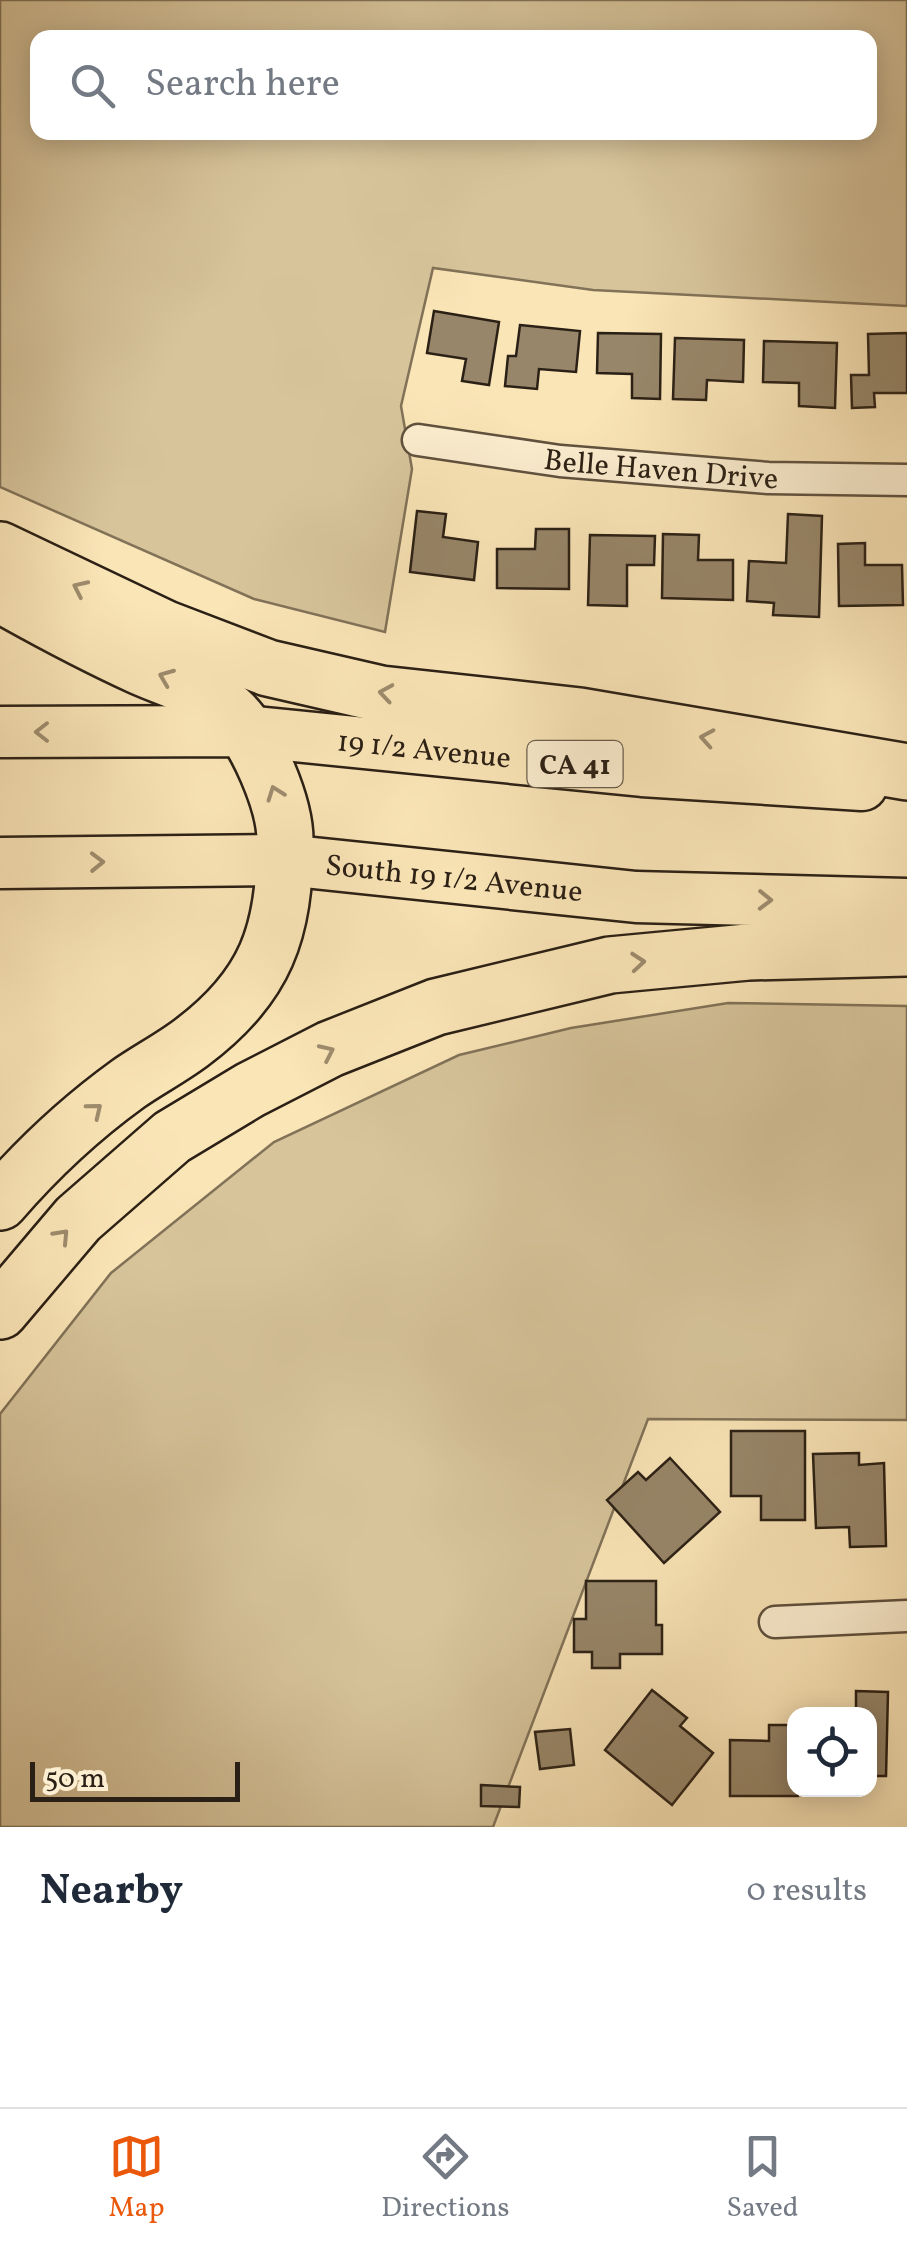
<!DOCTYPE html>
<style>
:root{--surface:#fff;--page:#f2f2f3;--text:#1f2937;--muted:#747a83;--line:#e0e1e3;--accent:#ea580c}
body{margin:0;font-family:Vollkorn,serif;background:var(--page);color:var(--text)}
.controls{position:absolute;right:30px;bottom:30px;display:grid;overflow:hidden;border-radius:20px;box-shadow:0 5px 25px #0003}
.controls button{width:90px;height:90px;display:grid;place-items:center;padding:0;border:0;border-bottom:2px solid var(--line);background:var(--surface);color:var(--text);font:50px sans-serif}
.scale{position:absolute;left:30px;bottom:25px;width:210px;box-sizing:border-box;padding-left:10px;border:5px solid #2b2015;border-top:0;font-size:28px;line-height:35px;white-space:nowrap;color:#2b2015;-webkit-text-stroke:8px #fceed0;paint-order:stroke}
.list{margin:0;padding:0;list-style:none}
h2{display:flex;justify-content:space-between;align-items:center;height:130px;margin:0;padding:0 40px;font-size:42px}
h2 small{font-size:32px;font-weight:400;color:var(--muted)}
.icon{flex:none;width:55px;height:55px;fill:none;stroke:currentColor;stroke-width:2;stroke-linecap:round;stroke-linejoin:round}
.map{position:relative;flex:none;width:907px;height:1827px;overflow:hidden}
.search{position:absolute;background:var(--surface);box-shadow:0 5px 25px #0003;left:30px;right:30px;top:30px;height:110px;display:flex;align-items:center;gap:25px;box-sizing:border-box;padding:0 35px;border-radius:20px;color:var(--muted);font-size:38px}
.sheet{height:280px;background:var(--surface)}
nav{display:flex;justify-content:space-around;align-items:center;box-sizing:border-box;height:140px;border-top:2px solid var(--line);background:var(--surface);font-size:28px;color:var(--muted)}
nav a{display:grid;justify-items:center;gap:5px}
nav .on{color:var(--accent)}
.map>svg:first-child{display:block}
</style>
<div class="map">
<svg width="907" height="1827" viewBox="0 0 907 1827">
<rect width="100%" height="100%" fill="#fae5b7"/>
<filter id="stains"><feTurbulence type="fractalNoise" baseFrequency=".002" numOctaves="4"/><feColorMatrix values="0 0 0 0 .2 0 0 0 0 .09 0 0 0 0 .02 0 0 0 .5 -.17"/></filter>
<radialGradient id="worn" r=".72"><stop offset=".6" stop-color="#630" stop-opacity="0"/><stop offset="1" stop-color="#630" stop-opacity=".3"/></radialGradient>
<!-- green -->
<g fill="#d7c49b" stroke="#817258" stroke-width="2.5" fill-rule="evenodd">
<path d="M 0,0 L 907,0 L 907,306 L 593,290 L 433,268 L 401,406 L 412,469 L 385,632 L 254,599 L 0,487 ZM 38,38 L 870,38 L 870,132 L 38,132 Z"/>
<path d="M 728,1003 L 907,1006 L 907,1420 L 648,1419 L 493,1827 L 0,1827 L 0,1414 L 111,1273 L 274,1142 L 459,1055 L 571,1028 Z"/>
</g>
<!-- building -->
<g fill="#978669" stroke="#2b2015" stroke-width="2.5">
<path d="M 434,311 L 499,322 L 489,385 L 462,381 L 466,359 L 427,353 Z"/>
<path d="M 520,325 L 580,331 L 576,372 L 539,369 L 537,389 L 505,386 L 508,356 L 516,356 Z"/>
<path d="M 598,333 L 661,334 L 660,399 L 632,398 L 632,374 L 597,373 Z"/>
<path d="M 907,333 L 907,393 L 874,393 L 875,407 L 852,408 L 851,375 L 869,375 L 868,334 Z"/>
<path d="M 675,338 L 744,340 L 743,382 L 707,380 L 706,400 L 673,399 Z"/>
<path d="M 764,341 L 837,343 L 835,408 L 799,406 L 799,383 L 763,382 Z"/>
<path d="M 417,511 L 446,514 L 443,537 L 478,542 L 474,580 L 410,572 Z"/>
<path d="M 788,514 L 822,516 L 819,617 L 773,615 L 774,603 L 747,601 L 749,561 L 786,563 Z"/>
<path d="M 536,529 L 569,529 L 569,589 L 497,588 L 497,549 L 535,549 Z"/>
<path d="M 663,534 L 699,535 L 698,560 L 733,560 L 733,600 L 662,598 Z"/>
<path d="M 590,535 L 655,536 L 654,565 L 627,565 L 627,606 L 588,605 Z"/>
<path d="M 865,543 L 865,565 L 902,565 L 903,605 L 839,606 L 838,544 Z"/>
<path d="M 731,1431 L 805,1431 L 805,1520 L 761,1520 L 761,1496 L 731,1496 Z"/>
<path d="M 859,1453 L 859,1465 L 884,1463 L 886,1546 L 850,1547 L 849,1527 L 816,1528 L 813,1454 Z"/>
<path d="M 670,1458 L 720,1512 L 664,1563 L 607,1500 L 638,1472 L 646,1480 Z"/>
<path d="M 586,1581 L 656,1581 L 656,1625 L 662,1625 L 662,1654 L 620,1654 L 620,1668 L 592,1668 L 592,1652 L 574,1652 L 574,1619 L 586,1619 Z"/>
<path d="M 652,1690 L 687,1718 L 680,1726 L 713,1753 L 672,1805 L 605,1750 Z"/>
<path d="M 856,1691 L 888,1692 L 886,1776 L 870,1776 L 870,1714 L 856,1714 Z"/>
<path d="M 769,1725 L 794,1725 L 794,1790 L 798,1790 L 798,1796 L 730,1796 L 730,1740 L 769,1741 Z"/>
<path d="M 570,1729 L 574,1765 L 540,1769 L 535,1732 Z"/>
<path d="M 481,1785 L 520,1787 L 519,1807 L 481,1806 Z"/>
</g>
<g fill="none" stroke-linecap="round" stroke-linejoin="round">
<!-- minor casing -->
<g stroke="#5f513e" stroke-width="35">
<g id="minor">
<path id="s1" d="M 418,440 L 560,461 L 768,478 L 907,480"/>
<path d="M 775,1622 L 907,1616"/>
</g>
</g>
<!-- trunk casing -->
<g stroke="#2b2015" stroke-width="55">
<g id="trunk">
<path id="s2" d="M 0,732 L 245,731 L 642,771 L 862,785"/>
<path id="s3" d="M 0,863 L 285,860 L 636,897 L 907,904"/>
</g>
</g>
<!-- motorway casing -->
<g stroke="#2b2015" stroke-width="60">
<g id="motorway">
<path d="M 0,550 L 166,629 L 268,668 L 381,694 L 580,716 L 907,772"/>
<path d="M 0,594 C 46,620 93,645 141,667 C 170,680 205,689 229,711 C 256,735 285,804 285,840 C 285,932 266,987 191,1043 C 171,1058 148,1070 128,1084 C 81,1118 38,1158 0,1202"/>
<path d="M 0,1311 L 78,1219 L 172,1137 L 250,1090 L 330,1049 L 436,1007 L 610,965 L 748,952 L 907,948"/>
</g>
</g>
<!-- minor -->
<use href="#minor" stroke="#fceed0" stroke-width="30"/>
<!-- trunk -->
<use href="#trunk" stroke="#fae5b7" stroke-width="50"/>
<!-- motorway -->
<use href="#motorway" stroke="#fae5b7" stroke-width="55"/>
</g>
<!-- one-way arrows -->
<defs><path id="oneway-chevron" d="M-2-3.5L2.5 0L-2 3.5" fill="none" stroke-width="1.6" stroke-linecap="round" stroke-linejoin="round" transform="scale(2.5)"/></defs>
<g stroke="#9d8c6e">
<use href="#oneway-chevron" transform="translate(80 588) rotate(-155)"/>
<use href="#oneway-chevron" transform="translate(166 677) rotate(-158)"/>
<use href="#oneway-chevron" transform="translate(386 693) rotate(-171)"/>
<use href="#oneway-chevron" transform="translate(42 732) rotate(180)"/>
<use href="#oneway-chevron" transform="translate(707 738) rotate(-170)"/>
<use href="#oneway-chevron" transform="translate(275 793) rotate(-110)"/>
<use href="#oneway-chevron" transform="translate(97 862) rotate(-1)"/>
<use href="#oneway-chevron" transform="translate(765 900) rotate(1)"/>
<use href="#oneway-chevron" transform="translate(638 962) rotate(-5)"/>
<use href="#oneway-chevron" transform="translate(327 1052) rotate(-25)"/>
<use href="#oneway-chevron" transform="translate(95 1110) rotate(-39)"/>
<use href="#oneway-chevron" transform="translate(62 1236) rotate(-47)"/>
</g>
<g text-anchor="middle" stroke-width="8" stroke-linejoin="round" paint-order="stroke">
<!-- shield labels -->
<rect fill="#fceed0" stroke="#6a5e4d" stroke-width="2.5" x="527.5" y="741" width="95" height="46" rx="8"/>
<g font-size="28" font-weight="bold" fill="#2b2015">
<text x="575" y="774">CA 41</text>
</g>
<!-- street labels -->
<g font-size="30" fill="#2b2015" stroke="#fceed0">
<text dy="10" stroke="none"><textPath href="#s1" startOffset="245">Belle Haven Drive</textPath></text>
<text dy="10" stroke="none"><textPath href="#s2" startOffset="425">19 1/2 Avenue</textPath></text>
<text dy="10" stroke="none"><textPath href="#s3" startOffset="455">South 19 1/2 Avenue</textPath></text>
</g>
</g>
<rect width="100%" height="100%" filter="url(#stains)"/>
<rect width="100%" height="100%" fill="url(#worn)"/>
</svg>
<div class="controls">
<button><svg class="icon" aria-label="locate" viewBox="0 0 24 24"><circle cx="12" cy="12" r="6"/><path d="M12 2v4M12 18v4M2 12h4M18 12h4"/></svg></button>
</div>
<div class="scale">50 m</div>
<div class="search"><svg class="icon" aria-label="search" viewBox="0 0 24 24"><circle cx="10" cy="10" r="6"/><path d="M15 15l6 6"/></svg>Search here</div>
</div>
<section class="sheet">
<h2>Nearby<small>0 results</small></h2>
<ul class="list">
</ul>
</section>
<nav>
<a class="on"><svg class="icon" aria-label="map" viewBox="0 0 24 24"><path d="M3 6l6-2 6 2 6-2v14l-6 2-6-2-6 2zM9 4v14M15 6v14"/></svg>Map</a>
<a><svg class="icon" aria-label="directions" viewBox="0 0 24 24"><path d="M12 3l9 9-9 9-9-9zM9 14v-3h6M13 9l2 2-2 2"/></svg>Directions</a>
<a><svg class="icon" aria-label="saved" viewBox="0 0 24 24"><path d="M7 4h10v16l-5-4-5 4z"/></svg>Saved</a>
</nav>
